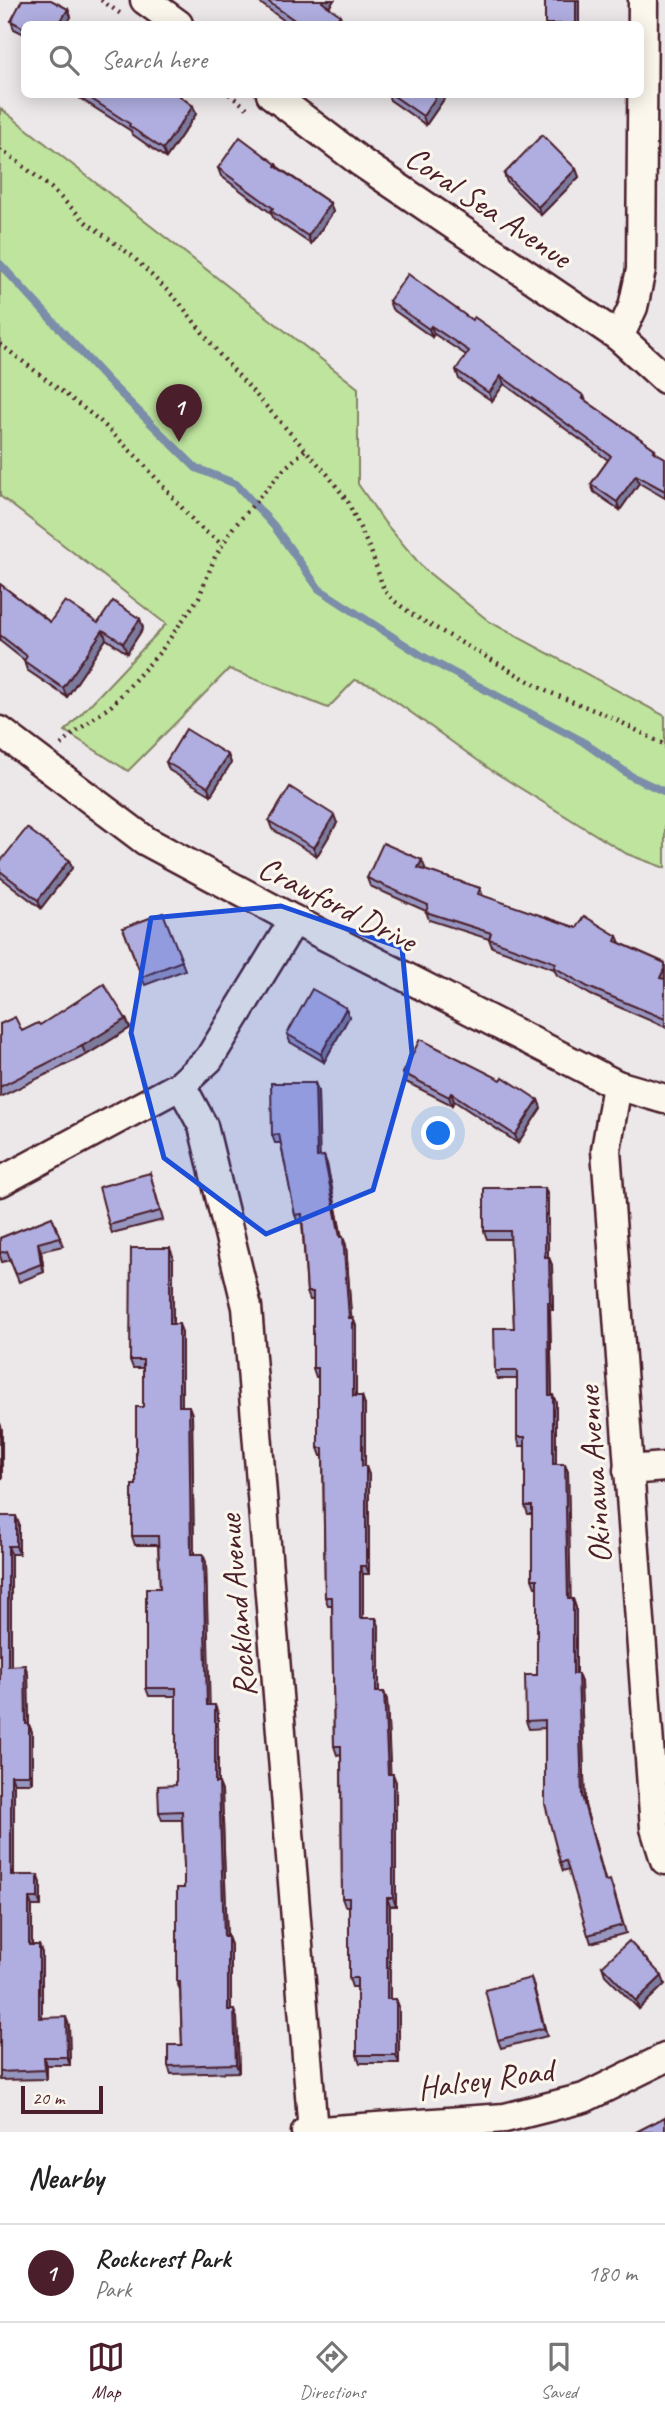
<!DOCTYPE html>
<style>
:root{--surface:#fff;--page:#f6f6f6;--text:#222;--muted:#767676;--line:#e0e0e0;--accent:#4a1f2b}
body{margin:0;font-family:Caveat,sans-serif;background:var(--page);color:var(--text)}
.scale{position:absolute;left:21px;bottom:18px;width:82px;box-sizing:border-box;padding-left:7px;border:4px solid #4a1f2b;border-top:0;font-size:19px;line-height:24px;white-space:nowrap;color:#4a1f2b;-webkit-text-stroke:5px #fbf7ec;paint-order:stroke}
.you{position:absolute;left:439px;top:1134px;width:24px;height:24px;margin:-18px;border:5px solid #fff;border-radius:50%;background:#1a73e8;box-shadow:0 0 0 10px #1a73e833}
.badge{display:grid;place-items:center;width:46px;height:46px;border-radius:50%;background:var(--accent);color:#fff;font-size:23px;font-weight:700}
.pin{position:absolute;translate:-50% -58px;filter:drop-shadow(0 2px 4px #0008)}
.pin::after{content:'';position:absolute;top:37px;width:24px;height:21px;background:inherit;clip-path:polygon(0 0,100% 0,50% 100%)}
.list{margin:0;padding:0;list-style:none}
h2{display:flex;justify-content:space-between;align-items:center;height:91px;margin:0;padding:0 28px;font-size:30px}
h2 small{font-size:23px;font-weight:400;color:var(--muted)}
.list li{display:grid;grid-template-columns:46px 1fr auto;gap:21px;align-items:center;box-sizing:border-box;height:98px;padding:0 28px;border-top:2px solid var(--line)}
.list b{display:block;font-size:26px;white-space:nowrap}
.list p{margin:0;font-size:23px;white-space:nowrap;color:var(--muted)}
.list em{font-size:23px;font-style:normal;color:var(--muted)}
.icon{flex:none;width:38px;height:38px;fill:none;stroke:currentColor;stroke-width:2;stroke-linecap:round;stroke-linejoin:round}
.map{position:relative;flex:none;width:665px;height:2132px;overflow:hidden}
.search{position:absolute;background:var(--surface);box-shadow:0 4px 18px #0003;left:21px;right:21px;top:21px;height:77px;display:flex;align-items:center;gap:18px;box-sizing:border-box;padding:0 24px;border-radius:10px;color:var(--muted);font-size:26px}
.sheet{height:189px;background:var(--surface)}
nav{display:flex;justify-content:space-around;align-items:center;box-sizing:border-box;height:98px;border-top:2px solid var(--line);background:var(--surface);font-size:19px;color:var(--muted)}
nav a{display:grid;justify-items:center;gap:4px}
nav .on{color:var(--accent)}
.map>svg:first-child{display:block}
</style>
<div class="map">
<svg width="665" height="2132" viewBox="0 0 665 2132">
<rect width="100%" height="100%" fill="#ece8ea"/>
<filter id="ink" filterUnits="userSpaceOnUse"><feTurbulence type="fractalNoise" baseFrequency=".0143" numOctaves="2"/><feDisplacementMap in="SourceGraphic" scale="14" xChannelSelector="R" yChannelSelector="G"/><feConvolveMatrix kernelMatrix="1 2 1 2 8 2 1 2 1" color-interpolation-filters="sRGB"/></filter>
<g filter="url(#ink)">
<!-- green -->
<path fill="#bee49e" stroke="#848264" stroke-width="2" d="M 0,108 L 358,388 L 358,484 L 385,523 L 424,569 L 490,622 L 665,716 L 665,868 L 627,854 L 491,770 L 374,686 L 355,680 L 328,708 L 229,669 L 128,771 L 65,731 L 166,624 L 0,496 Z"/>
<g fill="none" stroke-linecap="round" stroke-linejoin="round">
<!-- stream -->
<path stroke="#7b8da9" stroke-width="8" d="M 0,264 L 107,380 L 196,468 L 236,484 L 274,526 L 319,589 L 424,657 L 582,741 L 631,776 L 665,792"/>
<!-- minor casing -->
<g stroke="#4a1f2b" stroke-width="33">
<g id="minor">
<path d="M 145,0 L 178,24"/>
<path d="M 271,94 L 362,163 L 619,337 L 665,379"/>
<path d="M 619,337 L 633,307 L 641,270 L 643,0"/>
<path d="M 0,731 L 146,841 L 294,920 L 617,1085 L 665,1099"/>
<path d="M 181,1085 L 203,1126 L 247,1307 L 313,2132"/>
<path d="M 617,1085 L 606,1150 L 655,1828 L 665,1860"/>
<path d="M 0,1182 L 181,1085 L 209,1059 L 294,920"/>
<path d="M 628,1470 L 665,1467"/>
<path d="M 306,2132 L 505,2118 L 584,2098 L 665,2058"/>
</g>
</g>
<!-- path -->
<g stroke="#4a1f2b" stroke-width="4.5" stroke-dasharray="2 5" stroke-linecap="butt">
<path d="M 101,0 L 121,14"/>
<path d="M 229,94 L 247,108"/>
<path d="M 0,150 L 13,158 L 51,188 L 87,223 L 131,255 L 178,301 L 220,355 L 328,475 L 348,502 L 372,554 L 384,590 L 393,600 L 413,615 L 546,691 L 611,717 L 665,745"/>
<path d="M 0,344 L 99,420 L 140,460 L 197,525 L 222,544"/>
<path d="M 61,745 L 74,733 L 112,705 L 161,651 L 199,597 L 215,557 L 233,528 L 285,468 L 305,450"/>
</g>
<!-- minor -->
<use href="#minor" stroke="#fbf7ec" stroke-width="28"/>
</g>
<!-- wall -->
<g fill="#9796c1" stroke="#4a1f2b" stroke-width="2">
<path d="M 256,0 L 334,0 L 329,7 L 343,24 L 289,24 Z"/>
<path d="M 68,9 L 71,17 L 24,24 L 24,34 L 14,29 L 11,21 Z"/>
<path d="M 77,94 L 177,94 L 193,106 L 196,114 L 166,158 L 132,134 L 131,131 L 78,97 Z"/>
<path d="M 388,94 L 442,94 L 444,99 L 426,125 L 390,100 Z"/>
<path d="M 276,164 L 278,167 L 330,203 L 333,212 L 311,244 L 274,219 L 271,213 L 221,176 L 218,168 Z"/>
<path d="M 576,169 L 579,177 L 541,215 L 507,182 L 504,174 Z"/>
<path d="M 389,301 L 472,320 L 584,396 L 586,401 L 655,449 L 656,453 L 665,458 L 665,498 L 639,483 L 620,510 L 594,492 L 591,484 L 608,460 L 504,384 L 492,401 L 459,379 L 456,370 L 466,355 L 434,334 L 432,337 L 392,309 Z"/>
<path d="M 0,584 L 50,622 L 98,623 L 140,619 L 143,628 L 127,653 L 106,639 L 67,697 L 27,670 L 24,661 L 24,660 L 0,641 Z"/>
<path d="M 228,755 L 231,763 L 211,795 L 169,770 L 166,762 Z"/>
<path d="M 269,821 L 337,823 L 317,856 L 272,829 Z"/>
<path d="M 69,860 L 72,868 L 41,908 L 0,877 L 0,862 Z"/>
<path d="M 425,868 L 424,870 L 480,888 L 483,896 L 577,928 L 617,936 L 620,943 L 665,963 L 665,1027 L 591,995 L 557,975 L 554,969 L 492,947 L 489,939 L 429,920 L 426,911 L 370,886 L 367,878 Z"/>
<path d="M 163,913 L 185,970 L 145,985 L 123,928 Z"/>
<path d="M 346,1008 L 349,1017 L 324,1062 L 290,1042 L 287,1034 Z"/>
<path d="M 126,1019 L 130,1028 L 86,1055 L 0,1097 L 0,1024 L 22,1031 L 40,1025 Z"/>
<path d="M 403,1073 L 501,1080 L 538,1100 L 541,1108 L 518,1143 L 454,1101 L 452,1105 L 406,1082 Z"/>
<path d="M 315,1083 L 318,1091 L 319,1157 L 324,1156 L 327,1164 L 342,1237 L 346,1245 L 351,1318 L 353,1318 L 356,1326 L 356,1396 L 362,1396 L 365,1405 L 365,1466 L 369,1475 L 369,1574 L 363,1574 L 363,1618 L 376,1618 L 379,1626 L 379,1692 L 384,1692 L 387,1700 L 390,1774 L 396,1782 L 396,1906 L 390,1906 L 390,1999 L 396,1999 L 399,2007 L 399,2063 L 360,2063 L 357,2055 L 357,1987 L 352,1987 L 349,1978 L 349,1906 L 345,1906 L 342,1898 L 341,1754 L 337,1755 L 334,1746 L 332,1605 L 328,1605 L 325,1597 L 323,1456 L 321,1456 L 318,1448 L 318,1377 L 316,1377 L 313,1368 L 313,1300 L 310,1300 L 307,1292 L 302,1222 L 298,1223 L 295,1215 L 281,1143 L 275,1143 L 272,1135 Z"/>
<path d="M 150,1173 L 163,1220 L 112,1233 L 109,1225 Z"/>
<path d="M 545,1188 L 548,1197 L 548,1257 L 552,1265 L 553,1310 L 550,1310 L 552,1395 L 553,1395 L 556,1403 L 556,1464 L 565,1464 L 568,1472 L 570,1599 L 573,1599 L 576,1608 L 576,1674 L 581,1682 L 585,1805 L 605,1881 L 613,1888 L 626,1933 L 591,1943 L 569,1869 L 563,1871 L 560,1862 L 545,1728 L 529,1729 L 526,1721 L 537,1675 L 537,1587 L 535,1587 L 532,1579 L 532,1514 L 528,1514 L 525,1506 L 525,1446 L 520,1446 L 517,1437 L 517,1379 L 498,1379 L 495,1371 L 514,1328 L 511,1239 L 487,1239 L 484,1231 Z"/>
<path d="M 52,1217 L 63,1246 L 41,1251 L 44,1272 L 19,1282 L 10,1260 L 2,1262 L 0,1256 L 0,1238 Z"/>
<path d="M 173,1256 L 173,1324 L 182,1332 L 182,1406 L 192,1414 L 194,1554 L 206,1562 L 209,1705 L 218,1713 L 218,1783 L 222,1791 L 227,1937 L 228,1937 L 231,1945 L 231,2010 L 237,2018 L 239,2072 L 171,2074 L 168,2066 L 182,2045 L 180,1990 L 177,1982 L 184,1888 L 184,1865 L 182,1820 L 162,1820 L 159,1812 L 176,1785 L 176,1696 L 149,1696 L 146,1688 L 160,1588 L 158,1545 L 135,1545 L 132,1536 L 143,1407 L 143,1368 L 133,1368 L 130,1360 Z"/>
<path d="M 0,1516 L 19,1524 L 19,1554 L 11,1554 L 11,1666 L 28,1674 L 29,1725 L 32,1732 L 32,1783 L 14,1783 L 14,1875 L 38,1875 L 41,1883 L 41,1906 L 32,1906 L 32,1945 L 39,1945 L 42,1953 L 42,2018 L 69,2025 L 70,2065 L 47,2065 L 47,2079 L 0,2080 Z"/>
<path d="M 602,1966 L 665,1983 L 665,1984 L 639,2009 L 605,1975 Z"/>
<path d="M 531,1978 L 547,2036 L 501,2048 L 498,2040 Z"/>
</g>
<!-- shaded-wall -->
<g fill="#7b7a9d" stroke="#4a1f2b" stroke-width="2">
<path d="M 323,0 L 334,0 L 326,12 L 322,2 Z"/>
<rect x="576" y="0" width="3" height="24"/>
<path d="M 68,9 L 71,17 L 67,24 L 59,24 Z"/>
<path d="M 340,15 L 343,24 L 333,24 Z"/>
<path d="M 438,94 L 442,94 L 444,99 L 426,125 L 423,116 Z"/>
<path d="M 193,106 L 196,114 L 166,158 L 163,149 Z"/>
<path d="M 576,169 L 579,177 L 541,215 L 538,207 Z"/>
<path d="M 330,203 L 333,212 L 311,244 L 308,236 Z"/>
<path d="M 431,326 L 434,334 L 432,337 L 429,329 Z"/>
<path d="M 501,376 L 504,384 L 492,401 L 489,393 Z"/>
<path d="M 636,475 L 639,483 L 620,510 L 617,502 Z"/>
<path d="M 140,619 L 143,628 L 127,653 L 123,643 Z"/>
<path d="M 103,630 L 106,639 L 67,697 L 63,688 Z"/>
<path d="M 228,755 L 231,763 L 211,795 L 208,787 Z"/>
<path d="M 334,815 L 337,823 L 317,856 L 314,848 Z"/>
<path d="M 69,860 L 72,868 L 41,908 L 38,900 Z"/>
<path d="M 422,860 L 425,868 L 421,877 L 418,868 Z"/>
<path d="M 665,967 L 665,982 L 660,978 Z"/>
<path d="M 346,1008 L 349,1017 L 324,1062 L 321,1054 Z"/>
<path d="M 126,1019 L 130,1028 L 86,1055 L 82,1046 Z"/>
<path d="M 315,1083 L 318,1091 L 320,1165 L 317,1157 Z"/>
<path d="M 451,1093 L 454,1101 L 452,1105 L 449,1097 Z"/>
<path d="M 538,1100 L 541,1108 L 518,1143 L 515,1135 Z"/>
<path d="M 324,1156 L 327,1164 L 343,1244 L 343,1237 L 346,1245 L 352,1326 L 349,1318 L 340,1237 Z"/>
<path d="M 545,1188 L 548,1197 L 548,1265 L 545,1257 Z"/>
<path d="M 38,1243 L 41,1251 L 44,1272 L 41,1264 Z"/>
<path d="M 170,1248 L 173,1256 L 173,1332 L 170,1324 Z"/>
<path d="M 549,1257 L 552,1265 L 553,1310 L 550,1302 Z"/>
<path d="M 548,1302 L 550,1310 L 552,1403 L 549,1395 Z"/>
<path d="M 353,1318 L 356,1326 L 356,1405 L 353,1396 Z"/>
<path d="M 179,1324 L 182,1332 L 182,1414 L 179,1406 Z"/>
<path d="M 553,1395 L 556,1403 L 556,1472 L 553,1464 Z"/>
<path d="M 362,1396 L 365,1405 L 365,1475 L 362,1466 Z"/>
<path d="M 189,1406 L 192,1414 L 194,1562 L 191,1554 Z"/>
<path d="M 0,1423 L 2,1429 L 2,1479 L 0,1474 Z"/>
<path d="M 565,1464 L 568,1472 L 571,1608 L 568,1599 Z"/>
<path d="M 366,1466 L 369,1475 L 369,1574 L 366,1566 Z"/>
<path d="M 16,1516 L 19,1524 L 19,1554 L 16,1546 Z"/>
<path d="M 8,1546 L 11,1554 L 11,1674 L 8,1666 Z"/>
<path d="M 203,1554 L 206,1562 L 210,1713 L 207,1705 Z"/>
<path d="M 360,1566 L 363,1574 L 363,1626 L 360,1618 Z"/>
<path d="M 573,1599 L 576,1608 L 576,1682 L 573,1674 Z"/>
<path d="M 376,1618 L 379,1626 L 379,1700 L 376,1692 Z"/>
<path d="M 25,1665 L 28,1674 L 29,1725 L 32,1732 L 32,1783 L 29,1775 L 26,1724 Z"/>
<path d="M 578,1674 L 581,1682 L 585,1805 L 608,1890 L 582,1796 Z"/>
<path d="M 384,1692 L 387,1700 L 391,1782 L 388,1774 Z"/>
<path d="M 215,1705 L 218,1713 L 218,1792 L 215,1783 Z"/>
<path d="M 393,1774 L 396,1782 L 396,1906 L 393,1898 Z"/>
<path d="M 11,1775 L 14,1783 L 14,1883 L 11,1875 Z"/>
<path d="M 219,1783 L 222,1791 L 227,1945 L 224,1937 Z"/>
<path d="M 38,1875 L 41,1883 L 41,1906 L 38,1898 Z"/>
<path d="M 29,1898 L 32,1906 L 32,1953 L 29,1945 Z"/>
<path d="M 387,1898 L 390,1906 L 390,2007 L 387,1999 Z"/>
<path d="M 228,1937 L 231,1945 L 231,2018 L 228,2010 Z"/>
<path d="M 39,1945 L 42,1953 L 42,2026 L 39,2018 Z"/>
<path d="M 662,1976 L 665,1984 L 639,2009 L 636,2001 Z"/>
<path d="M 531,1978 L 534,1987 L 547,2036 L 544,2028 Z"/>
<path d="M 396,1999 L 399,2007 L 399,2063 L 396,2055 Z"/>
<path d="M 234,2010 L 237,2018 L 239,2072 L 236,2064 Z"/>
<path d="M 66,2017 L 69,2025 L 70,2065 L 67,2057 Z"/>
<path d="M 44,2057 L 47,2065 L 47,2079 L 45,2070 Z"/>
</g>
<!-- building -->
<g fill="#b0aee0" stroke="#4a1f2b" stroke-width="2">
<path d="M 22,0 L 51,0 L 68,9 L 59,24 L 24,24 L 24,28 L 11,21 Z"/>
<path d="M 266,0 L 323,0 L 322,2 L 340,15 L 333,24 L 300,24 Z"/>
<rect x="545" y="0" width="31" height="24"/>
<path d="M 84,94 L 177,94 L 193,106 L 163,149 L 129,126 L 130,124 Z"/>
<path d="M 391,94 L 438,94 L 423,116 Z"/>
<path d="M 542,135 L 576,169 L 538,207 L 504,174 Z"/>
<path d="M 240,137 L 276,164 L 275,166 L 330,203 L 308,236 L 271,211 L 273,208 L 218,168 Z"/>
<path d="M 408,274 L 472,320 L 474,317 L 520,349 L 584,396 L 582,398 L 655,449 L 653,451 L 665,458 L 665,491 L 636,475 L 617,502 L 591,484 L 611,456 L 501,376 L 489,393 L 456,370 L 469,351 L 431,326 L 429,329 L 389,301 Z"/>
<path d="M 0,584 L 50,622 L 65,601 L 98,623 L 113,601 L 140,619 L 123,643 L 103,630 L 63,688 L 24,661 L 27,656 L 0,635 Z"/>
<path d="M 186,729 L 228,755 L 208,787 L 166,762 Z"/>
<path d="M 290,787 L 334,815 L 314,848 L 269,821 Z"/>
<path d="M 27,828 L 69,860 L 38,900 L 0,871 L 0,862 Z"/>
<path d="M 383,843 L 422,860 L 418,868 L 480,888 L 478,894 L 577,928 L 584,916 L 617,936 L 615,941 L 665,963 L 665,967 L 660,978 L 665,979 L 665,1019 L 588,987 L 554,967 L 556,963 L 489,939 L 491,933 L 426,912 L 428,905 L 367,878 Z"/>
<path d="M 163,913 L 182,961 L 142,977 L 123,928 Z"/>
<path d="M 104,984 L 126,1019 L 82,1046 L 0,1087 L 0,1024 L 15,1017 L 22,1031 L 38,1023 L 40,1025 Z"/>
<path d="M 312,989 L 346,1008 L 321,1054 L 287,1034 Z"/>
<path d="M 420,1039 L 501,1080 L 503,1077 L 538,1100 L 515,1135 L 451,1093 L 449,1097 L 403,1073 Z"/>
<path d="M 271,1083 L 315,1083 L 317,1157 L 324,1156 L 340,1237 L 343,1237 L 349,1318 L 353,1318 L 353,1396 L 362,1396 L 362,1466 L 366,1466 L 366,1566 L 360,1566 L 360,1618 L 376,1618 L 376,1692 L 384,1692 L 388,1774 L 393,1774 L 393,1898 L 387,1898 L 387,1999 L 396,1999 L 396,2055 L 357,2055 L 357,1978 L 349,1978 L 349,1898 L 342,1898 L 341,1746 L 334,1746 L 332,1597 L 325,1597 L 323,1448 L 318,1448 L 318,1368 L 313,1368 L 313,1292 L 307,1292 L 302,1214 L 295,1215 L 279,1134 L 272,1135 Z"/>
<path d="M 150,1173 L 160,1211 L 109,1225 L 99,1187 Z"/>
<path d="M 484,1188 L 545,1188 L 545,1257 L 549,1257 L 550,1302 L 548,1302 L 549,1395 L 553,1395 L 553,1464 L 565,1464 L 568,1599 L 573,1599 L 573,1674 L 578,1674 L 582,1796 L 605,1881 L 610,1880 L 623,1925 L 588,1935 L 566,1861 L 560,1862 L 545,1804 L 545,1720 L 526,1721 L 525,1675 L 537,1675 L 537,1579 L 532,1579 L 532,1506 L 525,1506 L 525,1437 L 517,1437 L 517,1371 L 495,1371 L 494,1328 L 514,1328 L 510,1231 L 484,1231 Z"/>
<path d="M 52,1217 L 60,1237 L 38,1243 L 41,1264 L 16,1274 L 7,1251 L 0,1253 L 0,1238 Z"/>
<path d="M 131,1248 L 170,1248 L 170,1324 L 179,1324 L 179,1406 L 189,1406 L 191,1554 L 203,1554 L 207,1705 L 215,1705 L 215,1783 L 219,1783 L 224,1937 L 228,1937 L 228,2010 L 234,2010 L 236,2064 L 168,2066 L 168,2045 L 182,2045 L 180,1982 L 177,1982 L 177,1888 L 184,1888 L 184,1865 L 182,1811 L 159,1812 L 158,1786 L 176,1785 L 176,1688 L 146,1688 L 146,1588 L 160,1588 L 158,1536 L 132,1536 L 132,1485 L 136,1485 L 136,1407 L 143,1407 L 143,1360 L 130,1360 Z"/>
<path d="M 0,1516 L 16,1516 L 16,1546 L 8,1546 L 8,1666 L 25,1665 L 26,1724 L 29,1724 L 29,1775 L 11,1775 L 11,1875 L 38,1875 L 38,1898 L 29,1898 L 29,1945 L 39,1945 L 39,2018 L 66,2017 L 67,2057 L 44,2057 L 45,2070 L 0,2072 Z"/>
<path d="M 629,1941 L 662,1976 L 636,2001 L 602,1966 Z"/>
<path d="M 531,1978 L 544,2028 L 498,2040 L 485,1990 Z"/>
<path d="M 665,2117 L 665,2132 L 636,2132 Z"/>
</g>
</g>
<!-- marked area -->
<path fill="#1d4ed8" fill-opacity="0.2" stroke="#1d4ed8" stroke-width="5" stroke-linejoin="round" d="M 281,906 L 402,948 L 412,1053 L 373,1190 L 266,1234 L 164,1158 L 131,1033 L 151,918 Z"/>
<g text-anchor="middle" stroke-width="6" stroke-linejoin="round" paint-order="stroke">
<!-- street labels -->
<g font-size="33" fill="#4a1f2b" stroke="#fbf7ec">
<text transform="translate(489 206) rotate(34)" y="12">Coral Sea Avenue</text>
<text transform="translate(338 903) rotate(27)" y="12">Crawford Drive</text>
<text transform="translate(593 1475) rotate(-94)" y="12">Okinawa Avenue</text>
<text transform="translate(236 1606) rotate(-95)" y="12">Rockland Avenue</text>
<text transform="translate(485 2078) rotate(-8)" y="12">Halsey Road</text>
</g>
</g>
</svg>
<div class="scale">20 m</div>
<div class="you"></div>
<div class="pin badge" style="left:179px;top:442px">1</div>
<div class="search"><svg class="icon" aria-label="search" viewBox="0 0 24 24"><circle cx="10" cy="10" r="6"/><path d="M15 15l6 6"/></svg>Search here</div>
</div>
<section class="sheet">
<h2>Nearby<small></small></h2>
<ul class="list">
<li><span class="badge">1</span><div><b>Rockcrest Park</b><p>Park</p></div><em>180 m</em></li>
</ul>
</section>
<nav>
<a class="on"><svg class="icon" aria-label="map" viewBox="0 0 24 24"><path d="M3 6l6-2 6 2 6-2v14l-6 2-6-2-6 2zM9 4v14M15 6v14"/></svg>Map</a>
<a><svg class="icon" aria-label="directions" viewBox="0 0 24 24"><path d="M12 3l9 9-9 9-9-9zM9 14v-3h6M13 9l2 2-2 2"/></svg>Directions</a>
<a><svg class="icon" aria-label="saved" viewBox="0 0 24 24"><path d="M7 4h10v16l-5-4-5 4z"/></svg>Saved</a>
</nav>
